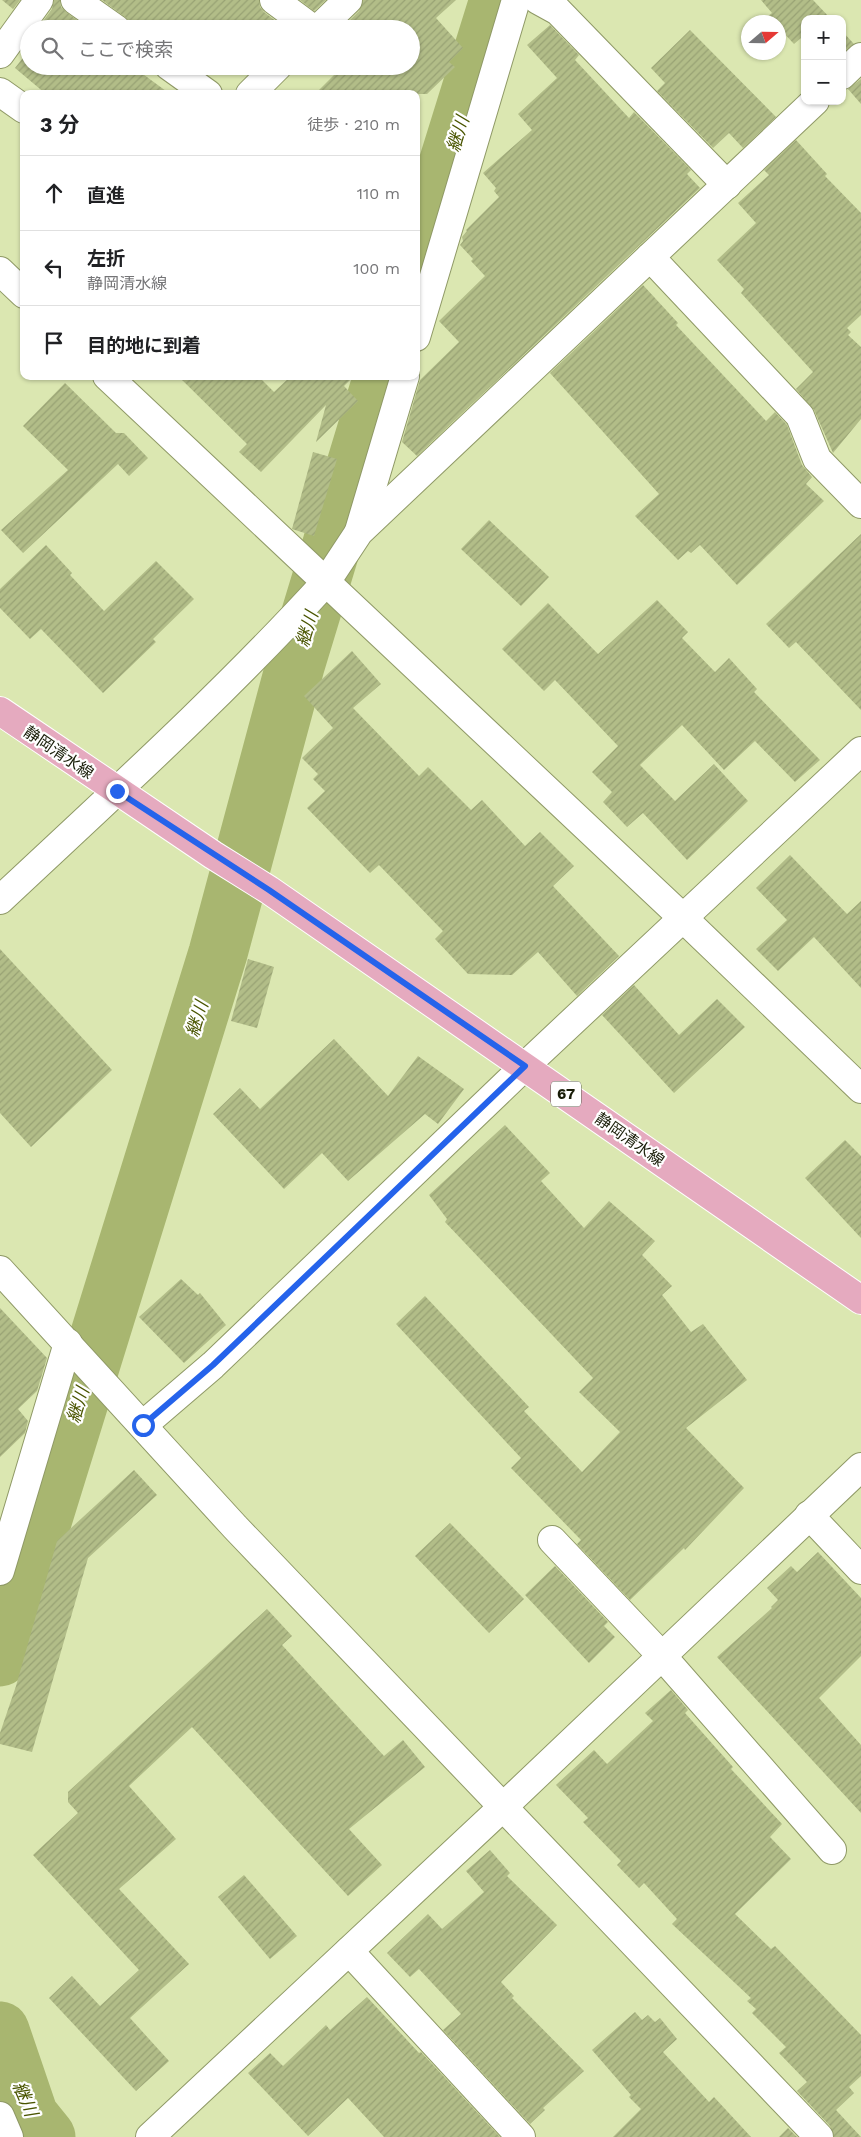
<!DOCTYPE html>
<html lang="ja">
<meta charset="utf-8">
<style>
:root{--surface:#fff;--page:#f6f6f6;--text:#202124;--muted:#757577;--line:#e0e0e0}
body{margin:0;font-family:"Work Sans","Noto Sans JP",sans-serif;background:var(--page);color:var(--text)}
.controls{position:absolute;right:15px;top:15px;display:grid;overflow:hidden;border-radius:10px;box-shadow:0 1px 4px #0004}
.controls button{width:45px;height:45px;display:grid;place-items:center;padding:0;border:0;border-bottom:1px solid var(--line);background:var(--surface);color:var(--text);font:25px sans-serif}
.compass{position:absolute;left:741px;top:15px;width:45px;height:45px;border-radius:50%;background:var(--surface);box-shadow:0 1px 4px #0004;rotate:70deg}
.stop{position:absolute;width:15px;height:15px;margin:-11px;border:4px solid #2563eb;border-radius:50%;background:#fff}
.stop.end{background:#2563eb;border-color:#fff;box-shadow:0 1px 5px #0008}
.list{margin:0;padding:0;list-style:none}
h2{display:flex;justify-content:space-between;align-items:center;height:65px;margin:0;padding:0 20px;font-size:21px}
h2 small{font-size:16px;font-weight:400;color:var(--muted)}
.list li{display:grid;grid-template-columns:32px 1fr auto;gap:15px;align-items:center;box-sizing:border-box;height:75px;padding:0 20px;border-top:1px solid var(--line)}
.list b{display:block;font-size:19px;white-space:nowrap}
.list p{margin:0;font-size:16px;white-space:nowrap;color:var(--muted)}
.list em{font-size:16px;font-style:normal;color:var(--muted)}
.icon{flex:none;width:28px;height:28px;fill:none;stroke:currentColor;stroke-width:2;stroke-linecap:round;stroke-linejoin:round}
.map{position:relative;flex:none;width:861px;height:2137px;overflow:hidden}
.search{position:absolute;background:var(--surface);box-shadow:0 1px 4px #0004;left:20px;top:20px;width:400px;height:55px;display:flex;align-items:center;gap:12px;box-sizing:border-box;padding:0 18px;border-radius:28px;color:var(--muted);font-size:19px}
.panel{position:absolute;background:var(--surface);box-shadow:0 1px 4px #0004;left:20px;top:90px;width:400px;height:290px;border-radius:10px}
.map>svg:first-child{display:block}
</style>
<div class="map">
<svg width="861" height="2137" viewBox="0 0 861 2137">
<defs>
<pattern id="building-hatch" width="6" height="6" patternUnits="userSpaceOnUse" patternTransform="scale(1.25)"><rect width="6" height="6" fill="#b2bd88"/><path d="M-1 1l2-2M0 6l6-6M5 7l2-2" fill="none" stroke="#98a274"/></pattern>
</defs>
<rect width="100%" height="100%" fill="#dbe7b1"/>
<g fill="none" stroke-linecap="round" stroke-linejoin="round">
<!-- river -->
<g stroke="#a8b670" stroke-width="59">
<path d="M 416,267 L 499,0"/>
<path d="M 0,1657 L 218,953 L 295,666 L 383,376"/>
<path d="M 0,2031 L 29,2116 L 46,2137"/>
</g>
</g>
<!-- building -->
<g fill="url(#building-hatch)">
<path d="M 2,0 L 20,0 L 13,9 Z"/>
<path d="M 54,0 L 60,0 L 61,7 L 66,12 L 89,29 L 38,28 L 52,9 Z"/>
<path d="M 102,0 L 259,0 L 260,7 L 264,12 L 286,29 L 131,29 L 130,22 L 125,17 Z"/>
<path d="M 300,0 L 326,0 L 314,11 Z"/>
<path d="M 363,0 L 456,0 L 436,18 L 463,48 L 449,62 L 455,67 L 427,94 L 315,94 L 335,74 L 327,66 L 411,66 L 411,29 L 341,29 L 359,11 Z"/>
<path d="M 761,0 L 813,0 L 831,19 L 805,19 L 805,42 L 801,38 L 794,44 L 778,27 L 778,22 L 774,22 L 768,16 L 772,13 Z"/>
<path d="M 550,25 L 579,55 L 575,60 L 629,118 L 634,112 L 691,170 L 687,174 L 700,188 L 417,456 L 402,442 L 420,380 L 459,342 L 439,321 L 485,276 L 471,261 L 473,259 L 460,245 L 463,241 L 462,237 L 467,231 L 466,230 L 499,197 L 494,191 L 496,188 L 483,173 L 532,130 L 518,114 L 557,78 L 527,45 Z"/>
<path d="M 690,30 L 776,117 L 743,148 L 729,133 L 713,148 L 657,91 L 665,83 L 651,68 Z"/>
<path d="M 842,31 L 854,44 L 842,53 Z"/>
<path d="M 29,50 L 29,66 L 132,66 L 170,94 L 46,94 L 15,68 Z"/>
<path d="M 861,79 L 861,104 L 848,89 Z"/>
<path d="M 796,140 L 827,174 L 825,176 L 861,213 L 861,315 L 847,328 L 851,332 L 848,335 L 861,347 L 861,419 L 833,453 L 814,410 L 796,389 L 813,372 L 741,293 L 744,289 L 717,260 L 756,223 L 738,203 L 769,175 L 764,170 Z"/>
<path d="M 643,285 L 678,323 L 676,325 L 766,421 L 775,412 L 787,425 L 802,465 L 812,477 L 806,484 L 824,501 L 737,585 L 700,545 L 691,553 L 688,551 L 678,560 L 635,516 L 659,494 L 550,373 Z"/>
<path d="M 178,376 L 258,376 L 274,392 L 291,376 L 354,376 L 344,386 L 358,401 L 316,442 L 326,405 L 261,472 L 239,452 L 247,444 Z"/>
<path d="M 65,383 L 116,433 L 124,433 L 148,458 L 129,476 L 118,464 L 23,553 L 1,530 L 68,470 L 23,426 Z"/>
<path d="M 313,452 L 337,459 L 314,536 L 292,529 Z"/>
<path d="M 489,520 L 549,577 L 521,606 L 461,549 Z"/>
<path d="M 861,534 L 861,710 L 796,642 L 789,648 L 766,624 Z"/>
<path d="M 46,545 L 72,573 L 70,575 L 104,611 L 156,561 L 194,599 L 153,639 L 156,642 L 103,693 L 41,629 L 30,639 L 0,608 L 0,589 Z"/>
<path d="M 657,600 L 688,632 L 682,638 L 715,672 L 729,658 L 757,689 L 754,692 L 820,760 L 795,782 L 755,741 L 724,770 L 682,725 L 640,765 L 675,801 L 714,764 L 748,801 L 687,860 L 643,813 L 627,827 L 603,802 L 612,792 L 592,772 L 618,746 L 555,680 L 544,691 L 502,649 L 548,603 L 598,654 Z"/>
<path d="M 352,651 L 381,684 L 353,708 L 419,776 L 428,767 L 471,810 L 482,800 L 525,846 L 540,832 L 574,866 L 553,886 L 619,956 L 577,996 L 538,952 L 512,975 L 468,974 L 435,939 L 443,931 L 379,865 L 370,873 L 307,808 L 325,791 L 313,779 L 318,774 L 302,758 L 333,728 L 304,696 Z"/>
<path d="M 790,855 L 847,914 L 861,901 L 861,988 L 814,937 L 778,971 L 756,949 L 787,920 L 756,888 Z"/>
<path d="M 0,949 L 112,1070 L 31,1147 L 0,1113 Z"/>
<path d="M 248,959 L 274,967 L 257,1028 L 231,1021 Z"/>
<path d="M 634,985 L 679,1035 L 717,999 L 745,1027 L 674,1093 L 602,1015 Z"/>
<path d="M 334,1039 L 388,1096 L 418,1056 L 464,1089 L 438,1124 L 425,1114 L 348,1181 L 322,1153 L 284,1189 L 213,1114 L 240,1088 L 260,1109 Z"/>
<path d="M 505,1125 L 550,1173 L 541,1181 L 584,1228 L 609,1201 L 655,1241 L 642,1255 L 672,1286 L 662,1295 L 691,1332 L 703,1324 L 747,1380 L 686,1428 L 744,1488 L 685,1550 L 684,1548 L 630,1600 L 577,1544 L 581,1540 L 511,1468 L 521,1458 L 396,1324 L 425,1296 L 529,1407 L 524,1411 L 582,1472 L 620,1432 L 579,1392 L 593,1378 L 445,1222 L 447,1219 L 429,1195 Z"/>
<path d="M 845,1140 L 861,1156 L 861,1238 L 805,1178 Z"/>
<path d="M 181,1279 L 198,1295 L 200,1293 L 226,1325 L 184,1363 L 139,1317 Z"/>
<path d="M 0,1308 L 47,1358 L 37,1391 L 18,1409 L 28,1421 L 25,1433 L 0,1457 Z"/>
<path d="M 134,1470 L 157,1495 L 88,1558 L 32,1752 L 0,1744 L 0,1733 L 16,1686 L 57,1541 Z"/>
<path d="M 450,1523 L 524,1599 L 489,1633 L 415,1556 Z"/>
<path d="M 818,1552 L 861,1598 L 861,1656 L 819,1698 L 861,1745 L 861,1813 L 717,1657 L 772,1608 L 771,1607 L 778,1600 L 767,1588 L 791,1566 L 797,1572 Z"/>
<path d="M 555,1566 L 608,1622 L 604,1626 L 615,1637 L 589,1663 L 525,1595 Z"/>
<path d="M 267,1609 L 292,1636 L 282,1645 L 384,1756 L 403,1740 L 425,1767 L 349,1829 L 382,1865 L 348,1896 L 192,1727 L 129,1786 L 176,1839 L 119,1889 L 189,1964 L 130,2018 L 169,2061 L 136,2091 L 49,1998 L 72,1976 L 100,2006 L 139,1970 L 33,1855 L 78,1813 L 68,1802 L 68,1792 Z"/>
<path d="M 671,1690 L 688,1710 L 685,1713 L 733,1767 L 731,1769 L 782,1824 L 770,1837 L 791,1859 L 735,1914 L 771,1949 L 775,1946 L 861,2035 L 861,2076 L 849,2087 L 854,2093 L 836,2110 L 861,2137 L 834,2137 L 830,2126 L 797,2091 L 807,2082 L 779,2053 L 786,2047 L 752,2013 L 756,2009 L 747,2001 L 751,1998 L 672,1924 L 677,1919 L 644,1883 L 639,1888 L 617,1865 L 621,1861 L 583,1822 L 588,1818 L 556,1785 L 594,1750 L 607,1764 L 653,1721 L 645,1713 Z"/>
<path d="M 490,1850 L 510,1873 L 507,1876 L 557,1925 L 501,1982 L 514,1996 L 512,1998 L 584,2071 L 543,2108 L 545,2110 L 530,2124 L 443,2030 L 461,2014 L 419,1969 L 410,1977 L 387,1953 L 428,1914 L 442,1929 L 484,1892 L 466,1871 Z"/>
<path d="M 244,1875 L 297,1936 L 270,1959 L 218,1897 Z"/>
<path d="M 367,1997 L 419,2053 L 421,2052 L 500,2137 L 384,2137 L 348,2098 L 308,2136 L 248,2073 L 270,2053 L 283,2066 L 326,2025 L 330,2030 Z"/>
<path d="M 635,2012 L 642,2020 L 648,2015 L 655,2022 L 660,2018 L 677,2039 L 663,2052 L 709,2102 L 714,2097 L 751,2137 L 613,2137 L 641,2109 L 629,2097 L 631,2095 L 592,2050 Z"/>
<path d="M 788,2128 L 797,2137 L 779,2137 Z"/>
</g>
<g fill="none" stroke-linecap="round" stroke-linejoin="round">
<!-- minor casing -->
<g stroke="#8f9966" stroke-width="30">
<g id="minor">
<path d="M 75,0 L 116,29"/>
<path d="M 274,0 L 313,29"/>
<path d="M 538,0 L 558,11 L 727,185"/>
<path d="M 318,29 L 348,0"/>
<path d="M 0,54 L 39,0"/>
<path d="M 169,66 L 208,94"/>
<path d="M 842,75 L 861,57"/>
<path d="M 0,92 L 24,109"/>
<path d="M 250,94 L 278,66"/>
<path d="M 650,257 L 800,416 L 817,459 L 861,504"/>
<path d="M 416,337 L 516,0"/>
<path d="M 359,531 L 405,376"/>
<path d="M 326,582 L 359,532 L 815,101"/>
<path d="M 0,1270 L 235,1527 L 819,2137"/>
<path d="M 143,1425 L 213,1365 L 525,1066 L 861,751"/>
<path d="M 809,1515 L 861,1570"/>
<path d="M 552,1540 L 662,1656 L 832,1850"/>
<path d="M 0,1571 L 68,1343"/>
<path d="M 349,1951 L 521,2137"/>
<path d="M 0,2116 L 9,2137"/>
<path d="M 150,2137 L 504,1806 L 861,1467"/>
</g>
</g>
<!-- tertiary casing -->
<g stroke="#8f9966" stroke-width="30">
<g id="tertiary">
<path d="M 0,271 L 24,294"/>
<path d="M 107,376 L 683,918 L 861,1089"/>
<path d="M 0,900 C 110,797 225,693 326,582"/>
</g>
</g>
<!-- primary casing -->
<g stroke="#fff" stroke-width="30">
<path id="primary" d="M 0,711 L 213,855 L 269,890 L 861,1300"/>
</g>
<!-- minor -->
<use href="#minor" stroke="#fff" stroke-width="28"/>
<!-- tertiary -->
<use href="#tertiary" stroke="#fff" stroke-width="28"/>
<!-- primary -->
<use href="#primary" stroke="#e5aabf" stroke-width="28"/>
</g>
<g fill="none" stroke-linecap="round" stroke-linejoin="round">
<!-- route -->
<path stroke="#2563eb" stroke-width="6" d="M 117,791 L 269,890 L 525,1066 L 213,1365 L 143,1425"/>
</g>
<g text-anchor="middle" stroke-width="4.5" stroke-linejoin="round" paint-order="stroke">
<!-- shield labels -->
<rect fill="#fff" stroke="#5d6051" stroke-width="1" x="551" y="1081.5" width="30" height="25" rx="4"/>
<g font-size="15" font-weight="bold" fill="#181c07">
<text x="566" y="1099">67</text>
</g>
<!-- street labels -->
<g font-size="16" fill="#181c07" stroke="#fff">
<text transform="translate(59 752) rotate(34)" y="6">静岡清水線</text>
<text transform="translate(630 1139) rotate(35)" y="6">静岡清水線</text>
</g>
<!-- water labels -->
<g font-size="18" font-style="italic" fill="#4a5500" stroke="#fff">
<text transform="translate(458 134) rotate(-73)" y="6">継川</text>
<text transform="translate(307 629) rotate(-73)" y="6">継川</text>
<text transform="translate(197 1019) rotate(-73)" y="6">継川</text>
<text transform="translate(78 1405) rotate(-73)" y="6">継川</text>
<text transform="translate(25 2099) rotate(67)" y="6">継川</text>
</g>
</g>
</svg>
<div class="controls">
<button>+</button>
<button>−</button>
</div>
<svg class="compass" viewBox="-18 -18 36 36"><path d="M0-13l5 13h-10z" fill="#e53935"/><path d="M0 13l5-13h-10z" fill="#757577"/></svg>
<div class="stop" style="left:143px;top:1425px"></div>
<div class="stop end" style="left:117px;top:791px"></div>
<div class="search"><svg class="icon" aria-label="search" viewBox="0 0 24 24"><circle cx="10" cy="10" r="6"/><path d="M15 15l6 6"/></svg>ここで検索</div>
<section class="panel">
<h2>3 分<small>徒歩 · 210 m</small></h2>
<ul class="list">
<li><svg class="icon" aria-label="ahead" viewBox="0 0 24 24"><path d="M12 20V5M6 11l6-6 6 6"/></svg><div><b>直進</b></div><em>110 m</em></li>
<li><svg class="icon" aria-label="left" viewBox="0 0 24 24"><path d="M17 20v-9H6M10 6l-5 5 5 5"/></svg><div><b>左折</b><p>静岡清水線</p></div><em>100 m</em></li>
<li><svg class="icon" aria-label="arrive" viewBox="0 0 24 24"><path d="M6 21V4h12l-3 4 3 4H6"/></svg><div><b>目的地に到着</b></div></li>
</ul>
</section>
</div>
